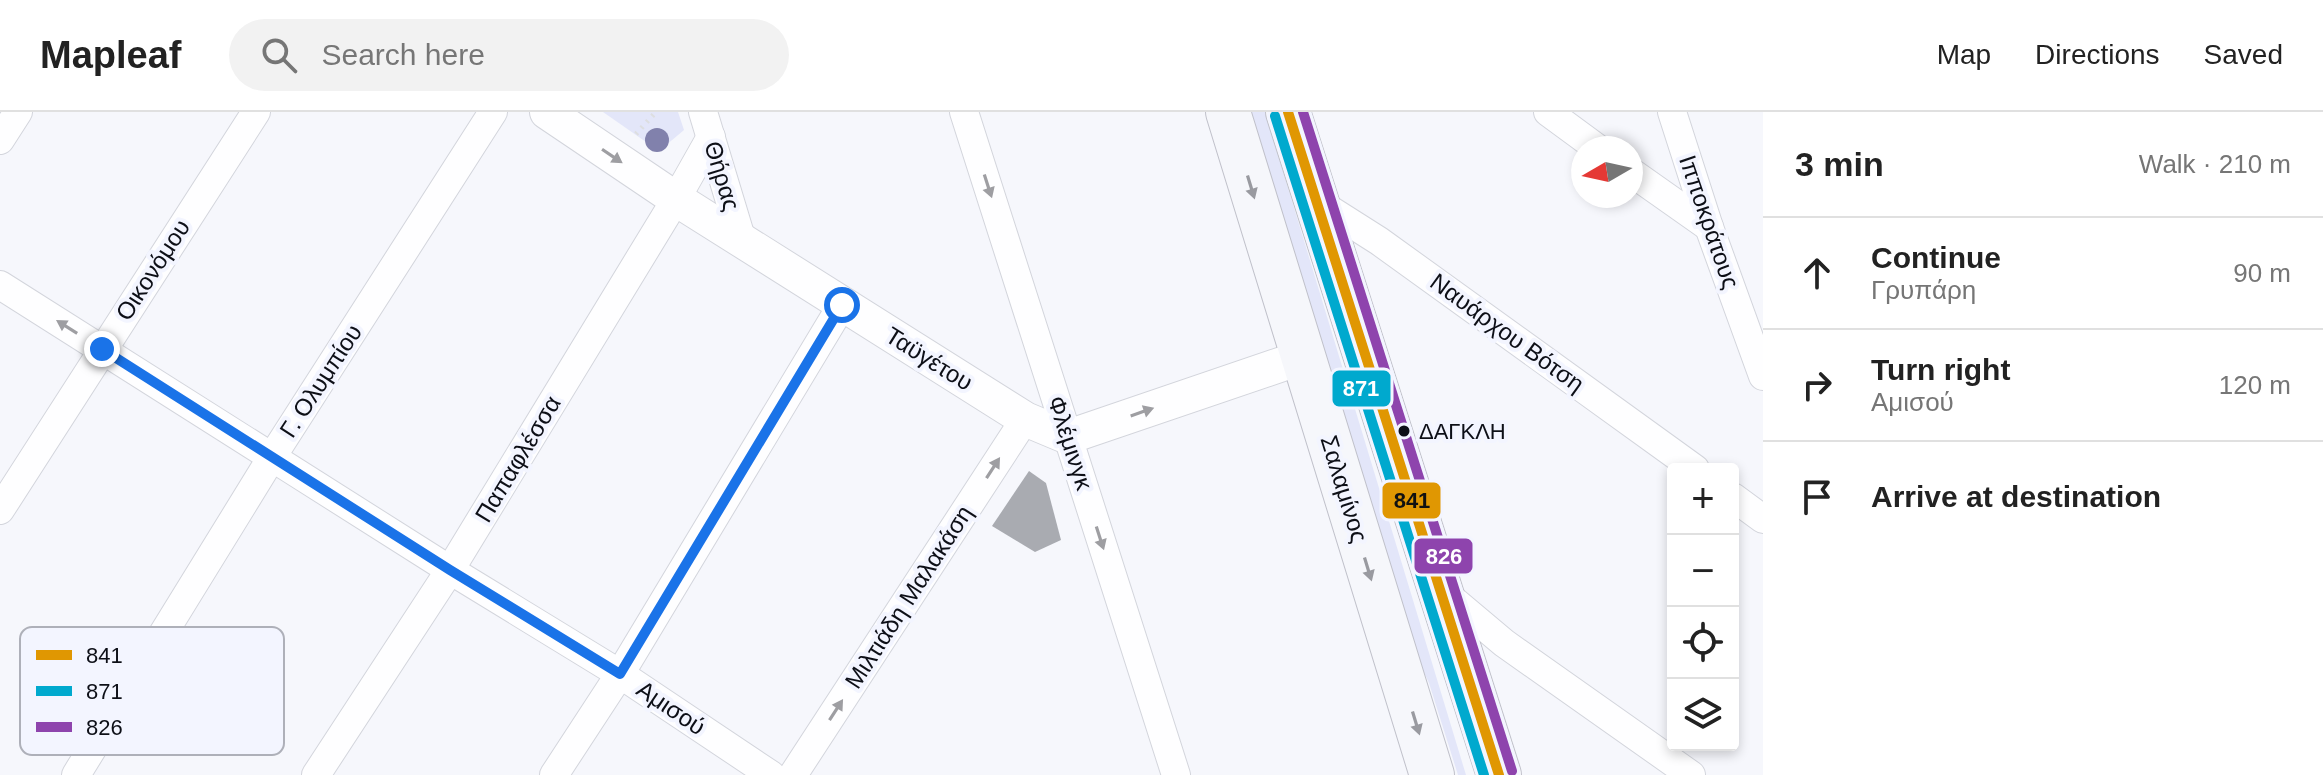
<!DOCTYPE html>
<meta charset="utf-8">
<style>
:root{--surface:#fff;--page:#f2f2f2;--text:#222;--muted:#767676;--line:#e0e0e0}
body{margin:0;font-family:Helvetica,sans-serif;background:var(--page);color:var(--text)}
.controls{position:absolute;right:24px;bottom:24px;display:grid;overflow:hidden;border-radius:8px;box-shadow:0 4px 12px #0003}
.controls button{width:72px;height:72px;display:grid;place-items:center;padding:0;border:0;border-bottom:2px solid var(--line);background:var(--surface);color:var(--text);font:40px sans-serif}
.compass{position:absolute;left:1571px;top:24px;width:72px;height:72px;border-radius:50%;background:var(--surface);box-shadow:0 4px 12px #0003;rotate:261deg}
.stop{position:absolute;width:24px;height:24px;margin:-18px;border:6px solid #1a73e8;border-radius:50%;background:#fff}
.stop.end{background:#1a73e8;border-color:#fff;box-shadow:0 2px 8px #0008}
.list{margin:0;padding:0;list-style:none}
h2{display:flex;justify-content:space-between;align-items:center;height:104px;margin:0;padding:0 32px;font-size:34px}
h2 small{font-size:26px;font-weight:400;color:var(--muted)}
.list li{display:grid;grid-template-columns:52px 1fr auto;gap:24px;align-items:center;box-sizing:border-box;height:112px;padding:0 32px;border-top:2px solid var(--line)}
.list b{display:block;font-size:30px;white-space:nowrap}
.list p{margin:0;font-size:26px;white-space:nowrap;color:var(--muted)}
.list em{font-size:26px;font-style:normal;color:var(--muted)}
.icon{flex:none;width:44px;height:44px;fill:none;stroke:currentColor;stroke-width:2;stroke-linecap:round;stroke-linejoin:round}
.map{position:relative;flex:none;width:1763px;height:663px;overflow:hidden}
header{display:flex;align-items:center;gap:48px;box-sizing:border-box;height:112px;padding:0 40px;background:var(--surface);border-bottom:2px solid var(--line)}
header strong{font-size:38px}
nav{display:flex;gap:44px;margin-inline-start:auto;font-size:28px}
.search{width:560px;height:72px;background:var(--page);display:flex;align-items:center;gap:20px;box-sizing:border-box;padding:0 28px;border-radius:44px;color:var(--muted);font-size:30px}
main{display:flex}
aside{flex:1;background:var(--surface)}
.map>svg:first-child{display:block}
</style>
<header>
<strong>Mapleaf</strong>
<div class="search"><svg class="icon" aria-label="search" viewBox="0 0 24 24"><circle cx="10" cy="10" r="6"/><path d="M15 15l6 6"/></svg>Search here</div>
<nav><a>Map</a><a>Directions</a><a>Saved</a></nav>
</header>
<main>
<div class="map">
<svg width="1763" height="663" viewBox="0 0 1763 663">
<rect width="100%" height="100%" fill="#f6f7fc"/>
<!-- green -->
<g fill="#e3e6f9">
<path d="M 603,0 L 678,0 L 684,18 L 659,39 Z"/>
<path d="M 1245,0 L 1265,0 L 1466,663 L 1458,663 L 1429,571 L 1403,516 Z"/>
</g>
<!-- building -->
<path fill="#a9abb1" d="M 1029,359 L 1046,371 L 1061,428 L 1035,440 L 992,414 Z"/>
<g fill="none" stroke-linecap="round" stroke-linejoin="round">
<!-- minor casing -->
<g stroke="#d3d5dc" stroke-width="30">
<g id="minor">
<path d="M 703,0 L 742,129"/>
<path d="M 964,0 L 1176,663"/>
<path d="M 1548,0 L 1597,36"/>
<path d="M 1672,0 L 1709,115 L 1763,264"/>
<path d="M 0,28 L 18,0"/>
<path d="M 1631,60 L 1709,115"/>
<path d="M 1316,89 L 1379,129 L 1695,357"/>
<path d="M 0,173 L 450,458 L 620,562 L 771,663"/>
<path d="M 1733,385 L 1763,407"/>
<path d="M 0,398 L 256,0"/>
<path d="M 1441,478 L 1504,531 L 1691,663"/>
<path d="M 76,663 L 272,345 L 493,0"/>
<path d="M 316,663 L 450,458 L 676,87 L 711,25"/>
<path d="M 554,663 L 620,562 L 842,193"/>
<path d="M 793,663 L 1025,307"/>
</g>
</g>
<!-- tertiary casing -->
<g stroke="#d3d5dc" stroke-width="36">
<path id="tertiary" d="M 547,0 L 676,87 L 1025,307 L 1068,325 L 1303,245"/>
</g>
<!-- primary casing -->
<g stroke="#c0c1ca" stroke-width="46">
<g id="primary">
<path d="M 1228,0 L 1432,663"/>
<path d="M 1288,0 L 1499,663"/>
</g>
</g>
<!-- path -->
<path stroke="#dddee0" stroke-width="5" stroke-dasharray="2 6" stroke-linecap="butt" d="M 636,22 L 655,1"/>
<!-- minor -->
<use href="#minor" stroke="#fefeff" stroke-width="28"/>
<!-- tertiary -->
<use href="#tertiary" stroke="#fefeff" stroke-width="34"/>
<!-- primary -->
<use href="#primary" stroke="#f6f7fb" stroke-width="44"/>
<!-- bus-1 casing -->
<g stroke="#f3f5ff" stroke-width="16">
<path id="bus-1" d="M 1288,0 L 1499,663"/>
</g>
<!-- bus-2 casing -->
<g stroke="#f3f5ff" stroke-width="16">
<path id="bus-2" d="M 1275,4 L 1484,663"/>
</g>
<!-- bus-3 casing -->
<g stroke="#f3f5ff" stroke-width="16">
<path id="bus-3" d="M 1303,0 L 1512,659"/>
</g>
<!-- bus-1 -->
<use href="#bus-1" stroke="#e09702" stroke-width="10"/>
<!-- bus-2 -->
<use href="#bus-2" stroke="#00a9ce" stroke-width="10"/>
<!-- bus-3 -->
<use href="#bus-3" stroke="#8e44ad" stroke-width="10"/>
</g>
<!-- trees -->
<circle fill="#8181ac" cx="657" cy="28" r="12"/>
<!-- one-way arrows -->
<defs><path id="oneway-solid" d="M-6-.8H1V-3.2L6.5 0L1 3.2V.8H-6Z" transform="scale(2)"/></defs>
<g fill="#9e9ea2">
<use href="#oneway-solid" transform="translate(612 44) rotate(34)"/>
<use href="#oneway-solid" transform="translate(988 74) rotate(72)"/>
<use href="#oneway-solid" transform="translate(67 215) rotate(-148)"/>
<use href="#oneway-solid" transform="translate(1142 300) rotate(-19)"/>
<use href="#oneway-solid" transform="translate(993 356) rotate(-57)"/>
<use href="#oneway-solid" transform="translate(1100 426) rotate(72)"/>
<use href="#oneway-solid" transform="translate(836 598) rotate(-57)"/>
</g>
<g fill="#999aa0">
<use href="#oneway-solid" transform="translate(1251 75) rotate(73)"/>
<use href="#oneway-solid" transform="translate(1368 457) rotate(73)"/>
<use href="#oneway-solid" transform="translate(1416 611) rotate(73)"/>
</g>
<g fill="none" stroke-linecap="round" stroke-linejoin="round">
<!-- route -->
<path stroke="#1a73e8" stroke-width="10" d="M 102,237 L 450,458 L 620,562 L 842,193"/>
</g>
<!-- markers -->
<circle fill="#0d0f17" stroke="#f3f5ff" stroke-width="3" cx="1404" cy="319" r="7"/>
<g text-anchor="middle" stroke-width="8" stroke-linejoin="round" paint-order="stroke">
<!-- bus labels -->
<g font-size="22" fill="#0d0f17" stroke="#f3f5ff" text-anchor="start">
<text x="1419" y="327">ΔΑΓΚΛΗ</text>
</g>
<!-- street labels -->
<g font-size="24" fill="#0d0f17" stroke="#f3f5ff">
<text transform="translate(722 64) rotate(73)" y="8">Θήρας</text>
<text transform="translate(1709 110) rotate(71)" y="8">Ιπποκράτους</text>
<text transform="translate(153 158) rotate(-57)" y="8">Οικονόμου</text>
<text transform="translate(1507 221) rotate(36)" y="8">Ναυάρχου Βότση</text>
<text transform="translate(929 247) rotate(32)" y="8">Ταϋγέτου</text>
<text transform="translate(321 269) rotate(-57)" y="8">Γ. Ολυμπίου</text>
<text transform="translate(1070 331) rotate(72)" y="8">Φλέμινγκ</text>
<text transform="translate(518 347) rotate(-59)" y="8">Παπαφλέσσα</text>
<text transform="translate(1344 377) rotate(73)" y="8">Σαλαμίνος</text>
<text transform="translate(909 485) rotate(-57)" y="8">Μιλτιάδη Μαλακάση</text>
<text transform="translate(671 596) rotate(34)" y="8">Αμισού</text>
</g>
</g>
<!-- legend -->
<rect x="20" y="515" width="264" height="128" rx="12" fill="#f3f5ff" stroke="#aeb0b9" stroke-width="2"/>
<rect x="36" y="538" width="36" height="10" fill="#e09702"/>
<rect x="36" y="574" width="36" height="10" fill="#00a9ce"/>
<rect x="36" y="610" width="36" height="10" fill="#8e44ad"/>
<g font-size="22" fill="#0d0f17">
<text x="86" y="551">841</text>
<text x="86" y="587">871</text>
<text x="86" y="623">826</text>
</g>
<g stroke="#f3f5ff" stroke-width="3">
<rect x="1331" y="257" width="61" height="39" rx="8" fill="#00a9ce"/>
<rect x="1381" y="369" width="61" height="39" rx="8" fill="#e09702"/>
<rect x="1413" y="425" width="61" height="38" rx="8" fill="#8e44ad"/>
</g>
<g font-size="22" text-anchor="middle" font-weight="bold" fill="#fff">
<text x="1361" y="284">871</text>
<text x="1444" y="452">826</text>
</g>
<g font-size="22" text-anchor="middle" font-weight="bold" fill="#111">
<text x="1412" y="396">841</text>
</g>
</svg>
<div class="controls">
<button>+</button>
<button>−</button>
<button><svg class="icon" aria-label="locate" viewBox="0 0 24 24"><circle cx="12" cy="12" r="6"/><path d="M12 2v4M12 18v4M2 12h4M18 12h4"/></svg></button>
<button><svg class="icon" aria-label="layers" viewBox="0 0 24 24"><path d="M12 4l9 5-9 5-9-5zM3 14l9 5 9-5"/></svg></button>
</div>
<svg class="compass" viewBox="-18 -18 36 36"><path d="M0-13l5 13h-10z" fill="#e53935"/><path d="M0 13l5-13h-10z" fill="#767676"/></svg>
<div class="stop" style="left:842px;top:193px"></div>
<div class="stop end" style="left:102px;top:237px"></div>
</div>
<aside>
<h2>3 min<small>Walk · 210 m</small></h2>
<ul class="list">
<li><svg class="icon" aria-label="ahead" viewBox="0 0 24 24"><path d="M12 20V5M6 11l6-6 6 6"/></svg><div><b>Continue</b><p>Γρυπάρη</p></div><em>90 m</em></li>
<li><svg class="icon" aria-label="right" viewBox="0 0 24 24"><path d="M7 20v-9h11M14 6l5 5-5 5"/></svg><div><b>Turn right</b><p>Αμισού</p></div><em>120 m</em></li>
<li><svg class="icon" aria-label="arrive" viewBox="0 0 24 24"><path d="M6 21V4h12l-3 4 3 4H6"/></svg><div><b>Arrive at destination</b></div></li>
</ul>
</aside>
</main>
